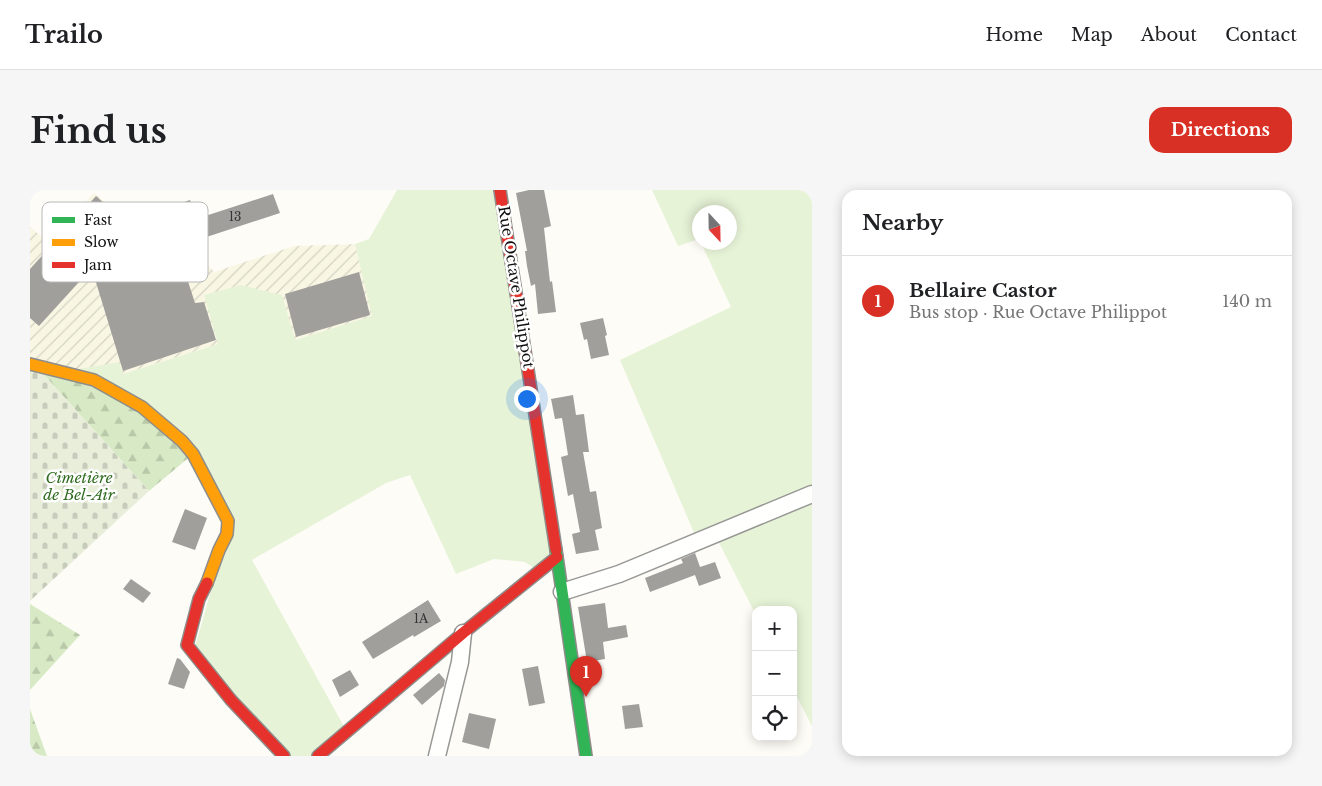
<!DOCTYPE html>
<meta charset="utf-8">
<style>
:root{--surface:#fff;--page:#f6f6f6;--text:#202124;--muted:#757577;--line:#e0e0e0;--accent:#d93025}
body{margin:0;font-family:"Libre Baskerville",serif;background:var(--page);color:var(--text)}
.controls{position:absolute;right:15px;bottom:15px;display:grid;overflow:hidden;border-radius:10px;box-shadow:0 2px 12px #0003}
.controls button{width:45px;height:45px;display:grid;place-items:center;padding:0;border:0;border-bottom:1px solid var(--line);background:var(--surface);color:var(--text);font:25px sans-serif}
.compass{position:absolute;left:662px;top:15px;width:45px;height:45px;border-radius:50%;background:var(--surface);box-shadow:0 2px 12px #0003;rotate:158deg}
.you{position:absolute;left:496px;top:208px;width:18px;height:18px;margin:-12px;border:4px solid #fff;border-radius:50%;background:#1a73e8;box-shadow:0 0 0 8px #1a73e833}
.badge{display:grid;place-items:center;width:32px;height:32px;border-radius:50%;background:var(--accent);color:#fff;font-size:16px;font-weight:700}
.pin{position:absolute;translate:-50% -41px;filter:drop-shadow(0 1px 2px #0008)}
.pin::after{content:'';position:absolute;top:26px;width:18px;height:15px;background:inherit;clip-path:polygon(0 0,100% 0,50% 100%)}
.list{margin:0;padding:0;list-style:none}
h2{display:flex;justify-content:space-between;align-items:center;height:65px;margin:0;padding:0 20px;font-size:21px}
h2 small{font-size:16px;font-weight:400;color:var(--muted)}
.list li{display:grid;grid-template-columns:32px 1fr auto;gap:15px;align-items:center;box-sizing:border-box;height:90px;padding:0 20px;border-top:1px solid var(--line)}
.list b{display:block;font-size:19px;white-space:nowrap}
.list p{margin:0;font-size:16px;white-space:nowrap;color:var(--muted)}
.list em{font-size:16px;font-style:normal;color:var(--muted)}
.icon{flex:none;width:28px;height:28px;fill:none;stroke:currentColor;stroke-width:2;stroke-linecap:round;stroke-linejoin:round}
.map{position:relative;flex:none;width:782px;height:566px;overflow:hidden;border-radius:15px}
header{display:flex;align-items:center;gap:30px;box-sizing:border-box;height:70px;padding:0 25px;background:var(--surface);border-bottom:1px solid var(--line)}
header strong{font-size:24px}
nav{display:flex;gap:28px;margin-inline-start:auto;font-size:18px}
.intro{display:flex;align-items:center;justify-content:space-between;box-sizing:border-box;height:120px;padding:0 30px}
h1{margin:0;font-size:35px}
.button{padding:12px 22px;border-radius:15px;background:var(--accent);color:#fff;font-size:18px;font-weight:700}
main{display:flex;gap:30px;padding:0 30px}
aside{flex:1;background:var(--surface);border-radius:15px;box-shadow:0 2px 12px #0003}
.map>svg:first-child{display:block}
</style>
<header>
<strong>Trailo</strong>
<nav><a>Home</a><a>Map</a><a>About</a><a>Contact</a></nav>
</header>
<div class="intro"><h1>Find us</h1><a class="button">Directions</a></div>
<main>
<div class="map">
<svg width="782" height="566" viewBox="0 0 782 566">
<defs>
<pattern id="farmland-furrows" width="10" height="10" patternUnits="userSpaceOnUse" patternTransform="scale(1.25)"><rect width="10" height="10" fill="#f9f7e4"/><path d="M-1 1l2-2M0 10L10 0M9 11l2-2" fill="none" stroke="#d4d3c3"/></pattern>
<pattern id="forest-firs" width="22" height="20" patternUnits="userSpaceOnUse" patternTransform="scale(1.25)"><rect width="22" height="20" fill="#d8eac5"/><path d="M5 1l3.5 6h-7zM16 11l3.5 6h-7z" fill="#b8c8a8"/></pattern>
<pattern id="cemetery-stones" width="16" height="16" patternUnits="userSpaceOnUse" patternTransform="scale(1.25)"><rect width="16" height="16" fill="#e9eedb"/><path d="M2 7V4a2 2 0 0 1 4 0v3zM10 15v-3a2 2 0 0 1 4 0v3z" fill="#c7cbbb"/></pattern>
</defs>
<rect width="100%" height="100%" fill="#fdfcf7"/>
<!-- farmland -->
<path fill="url(#farmland-furrows)" d="M 64,3 L 104,36 L 125,14 L 145,64 L 165,59 L 184,82 L 264,56 L 325,54 L 343,126 L 264,150 L 252,105 L 188,154 L 93,184 L 31,182 L 0,174 L 0,37 L 18,52 Z"/>
<!-- grass -->
<g fill="#e7f3d7">
<path d="M 367,0 L 470,0 L 527,367 L 508,381 L 495,372 L 464,369 L 426,384 L 380,285 L 356,293 L 222,370 L 317,542 L 288,566 L 254,566 L 163,464 L 197,344 L 168,274 L 31,182 L 89,172 L 93,184 L 188,154 L 174,105 L 211,95 L 252,105 L 265,150 L 342,126 L 325,54 L 339,49 Z"/>
<path d="M 622,0 L 782,0 L 782,536 L 763,499 L 763,420 L 726,420 L 726,425 L 685,345 L 668,352 L 590,170 L 701,117 L 671,53 L 699,52 L 699,22 L 669,22 L 669,49 L 648,56 Z"/>
</g>
<!-- forest -->
<g fill="url(#forest-firs)">
<path d="M 5,175 L 64,190 L 163,264 L 119,301 Z"/>
<path d="M 0,414 L 50,445 L 0,500 Z"/>
<path d="M 0,519 L 17,566 L 0,566 Z"/>
</g>
<!-- cemetery -->
<path fill="url(#cemetery-stones)" d="M 5,175 L 119,301 L 0,411 L 0,179 Z"/>
<!-- building -->
<g fill="#a19f9c">
<path d="M 499,0 L 514,0 L 521,36 L 514,38 L 520,92 L 522,91 L 526,122 L 508,124 L 505,94 L 501,96 L 497,76 L 495,61 L 497,61 L 486,3 Z"/>
<path d="M 243,4 L 250,23 L 146,57 L 138,32 L 143,30 L 139,17 L 160,10 L 166,29 Z"/>
<path d="M 66,6 L 100,36 L 9,136 L 0,128 L 0,79 Z"/>
<path d="M 149,64 L 165,113 L 174,112 L 186,150 L 93,181 L 65,89 Z"/>
<path d="M 329,82 L 340,125 L 266,147 L 255,104 Z"/>
<path d="M 573,128 L 577,145 L 575,146 L 579,165 L 561,169 L 557,149 L 554,150 L 550,133 Z"/>
<path d="M 543,205 L 546,225 L 554,224 L 559,262 L 553,262 L 560,302 L 566,301 L 572,338 L 565,340 L 569,360 L 546,364 L 542,344 L 550,342 L 543,304 L 538,306 L 531,267 L 538,265 L 535,246 L 532,228 L 525,229 L 521,209 Z"/>
<path d="M 155,319 L 177,328 L 165,360 L 142,352 Z"/>
<path d="M 665,363 L 670,377 L 685,372 L 691,388 L 669,396 L 665,385 L 620,402 L 615,388 L 653,373 L 651,369 Z"/>
<path d="M 101,389 L 121,403 L 113,413 L 93,399 Z"/>
<path d="M 398,410 L 411,431 L 384,447 L 383,445 L 343,469 L 332,452 Z"/>
<path d="M 575,413 L 578,438 L 596,435 L 598,447 L 573,452 L 575,469 L 557,472 L 548,417 Z"/>
<path d="M 147,468 L 150,469 L 160,482 L 154,499 L 138,494 Z"/>
<path d="M 508,476 L 515,513 L 499,516 L 492,479 Z"/>
<path d="M 320,480 L 329,495 L 310,507 L 302,490 Z"/>
<path d="M 409,483 L 415,490 L 414,496 L 392,515 L 383,505 Z"/>
<path d="M 609,514 L 613,537 L 595,539 L 592,516 Z"/>
<path d="M 439,523 L 466,529 L 459,559 L 432,552 Z"/>
</g>
<g fill="none" stroke-linecap="round" stroke-linejoin="round">
<!-- street casing -->
<g stroke="#979795" stroke-width="19">
<g id="street">
<path d="M 532,402 L 589,384 L 782,304"/>
<path d="M 407,566 L 430,472 L 433,443"/>
</g>
</g>
<!-- fast casing -->
<g stroke="#8e8d8b" stroke-width="14">
<path id="fast" d="M 526,360 L 556,566"/>
</g>
<!-- slow casing -->
<g stroke="#8e8d8b" stroke-width="14">
<path id="slow" d="M 0,174 L 64,190 L 112,217 L 152,251 L 163,264 L 198,331 L 197,344 L 189,360 L 177,393"/>
</g>
<!-- jam casing -->
<g stroke="#8e8d8b" stroke-width="14">
<g id="jam">
<path d="M 470,0 L 526,360"/>
<path d="M 177,393 L 169,409 L 157,455 L 201,510 L 254,566"/>
<path d="M 288,566 L 433,443 L 527,367"/>
</g>
</g>
<!-- street -->
<use href="#street" stroke="#fffffe" stroke-width="16"/>
<!-- fast -->
<use href="#fast" stroke="#30b455" stroke-width="11"/>
<!-- slow -->
<use href="#slow" stroke="#ff9f0a" stroke-width="11"/>
<!-- jam -->
<use href="#jam" stroke="#e5322d" stroke-width="11"/>
</g>
<g text-anchor="middle" stroke-width="5" stroke-linejoin="round" paint-order="stroke">
<!-- number labels -->
<g font-size="12" fill="#353434">
<text x="205" y="31">13</text>
<text x="391" y="433">1A</text>
</g>
<!-- street labels -->
<g font-size="15" fill="#111" stroke="#fff">
<text transform="translate(486 97) rotate(81)" y="5">Rue Octave Philippot</text>
</g>
<!-- park labels -->
<g font-size="15" font-style="italic" fill="#2f6b1f" stroke="#fff">
<text x="49" y="293">Cimetière<tspan x="49" dy="17">de Bel-Air</tspan></text>
</g>
</g>
<!-- legend -->
<rect x="12" y="12" width="166" height="80" rx="8" fill="#fff" stroke="#b8b8b8" stroke-width="1"/>
<rect x="22" y="27" width="23" height="6" fill="#30b455"/>
<rect x="22" y="49" width="23" height="7" fill="#ff9f0a"/>
<rect x="22" y="72" width="23" height="6" fill="#e5322d"/>
<g font-size="14" fill="#111">
<text x="54" y="35">Fast</text>
<text x="54" y="57">Slow</text>
<text x="54" y="80">Jam</text>
</g>
</svg>
<div class="controls">
<button>+</button>
<button>−</button>
<button><svg class="icon" aria-label="locate" viewBox="0 0 24 24"><circle cx="12" cy="12" r="6"/><path d="M12 2v4M12 18v4M2 12h4M18 12h4"/></svg></button>
</div>
<svg class="compass" viewBox="-18 -18 36 36"><path d="M0-13l5 13h-10z" fill="#e53935"/><path d="M0 13l5-13h-10z" fill="#757577"/></svg>
<div class="you"></div>
<div class="pin badge" style="left:556px;top:507px">1</div>
</div>
<aside>
<h2>Nearby<small></small></h2>
<ul class="list">
<li><span class="badge">1</span><div><b>Bellaire Castor</b><p>Bus stop · Rue Octave Philippot</p></div><em>140 m</em></li>
</ul>
</aside>
</main>
